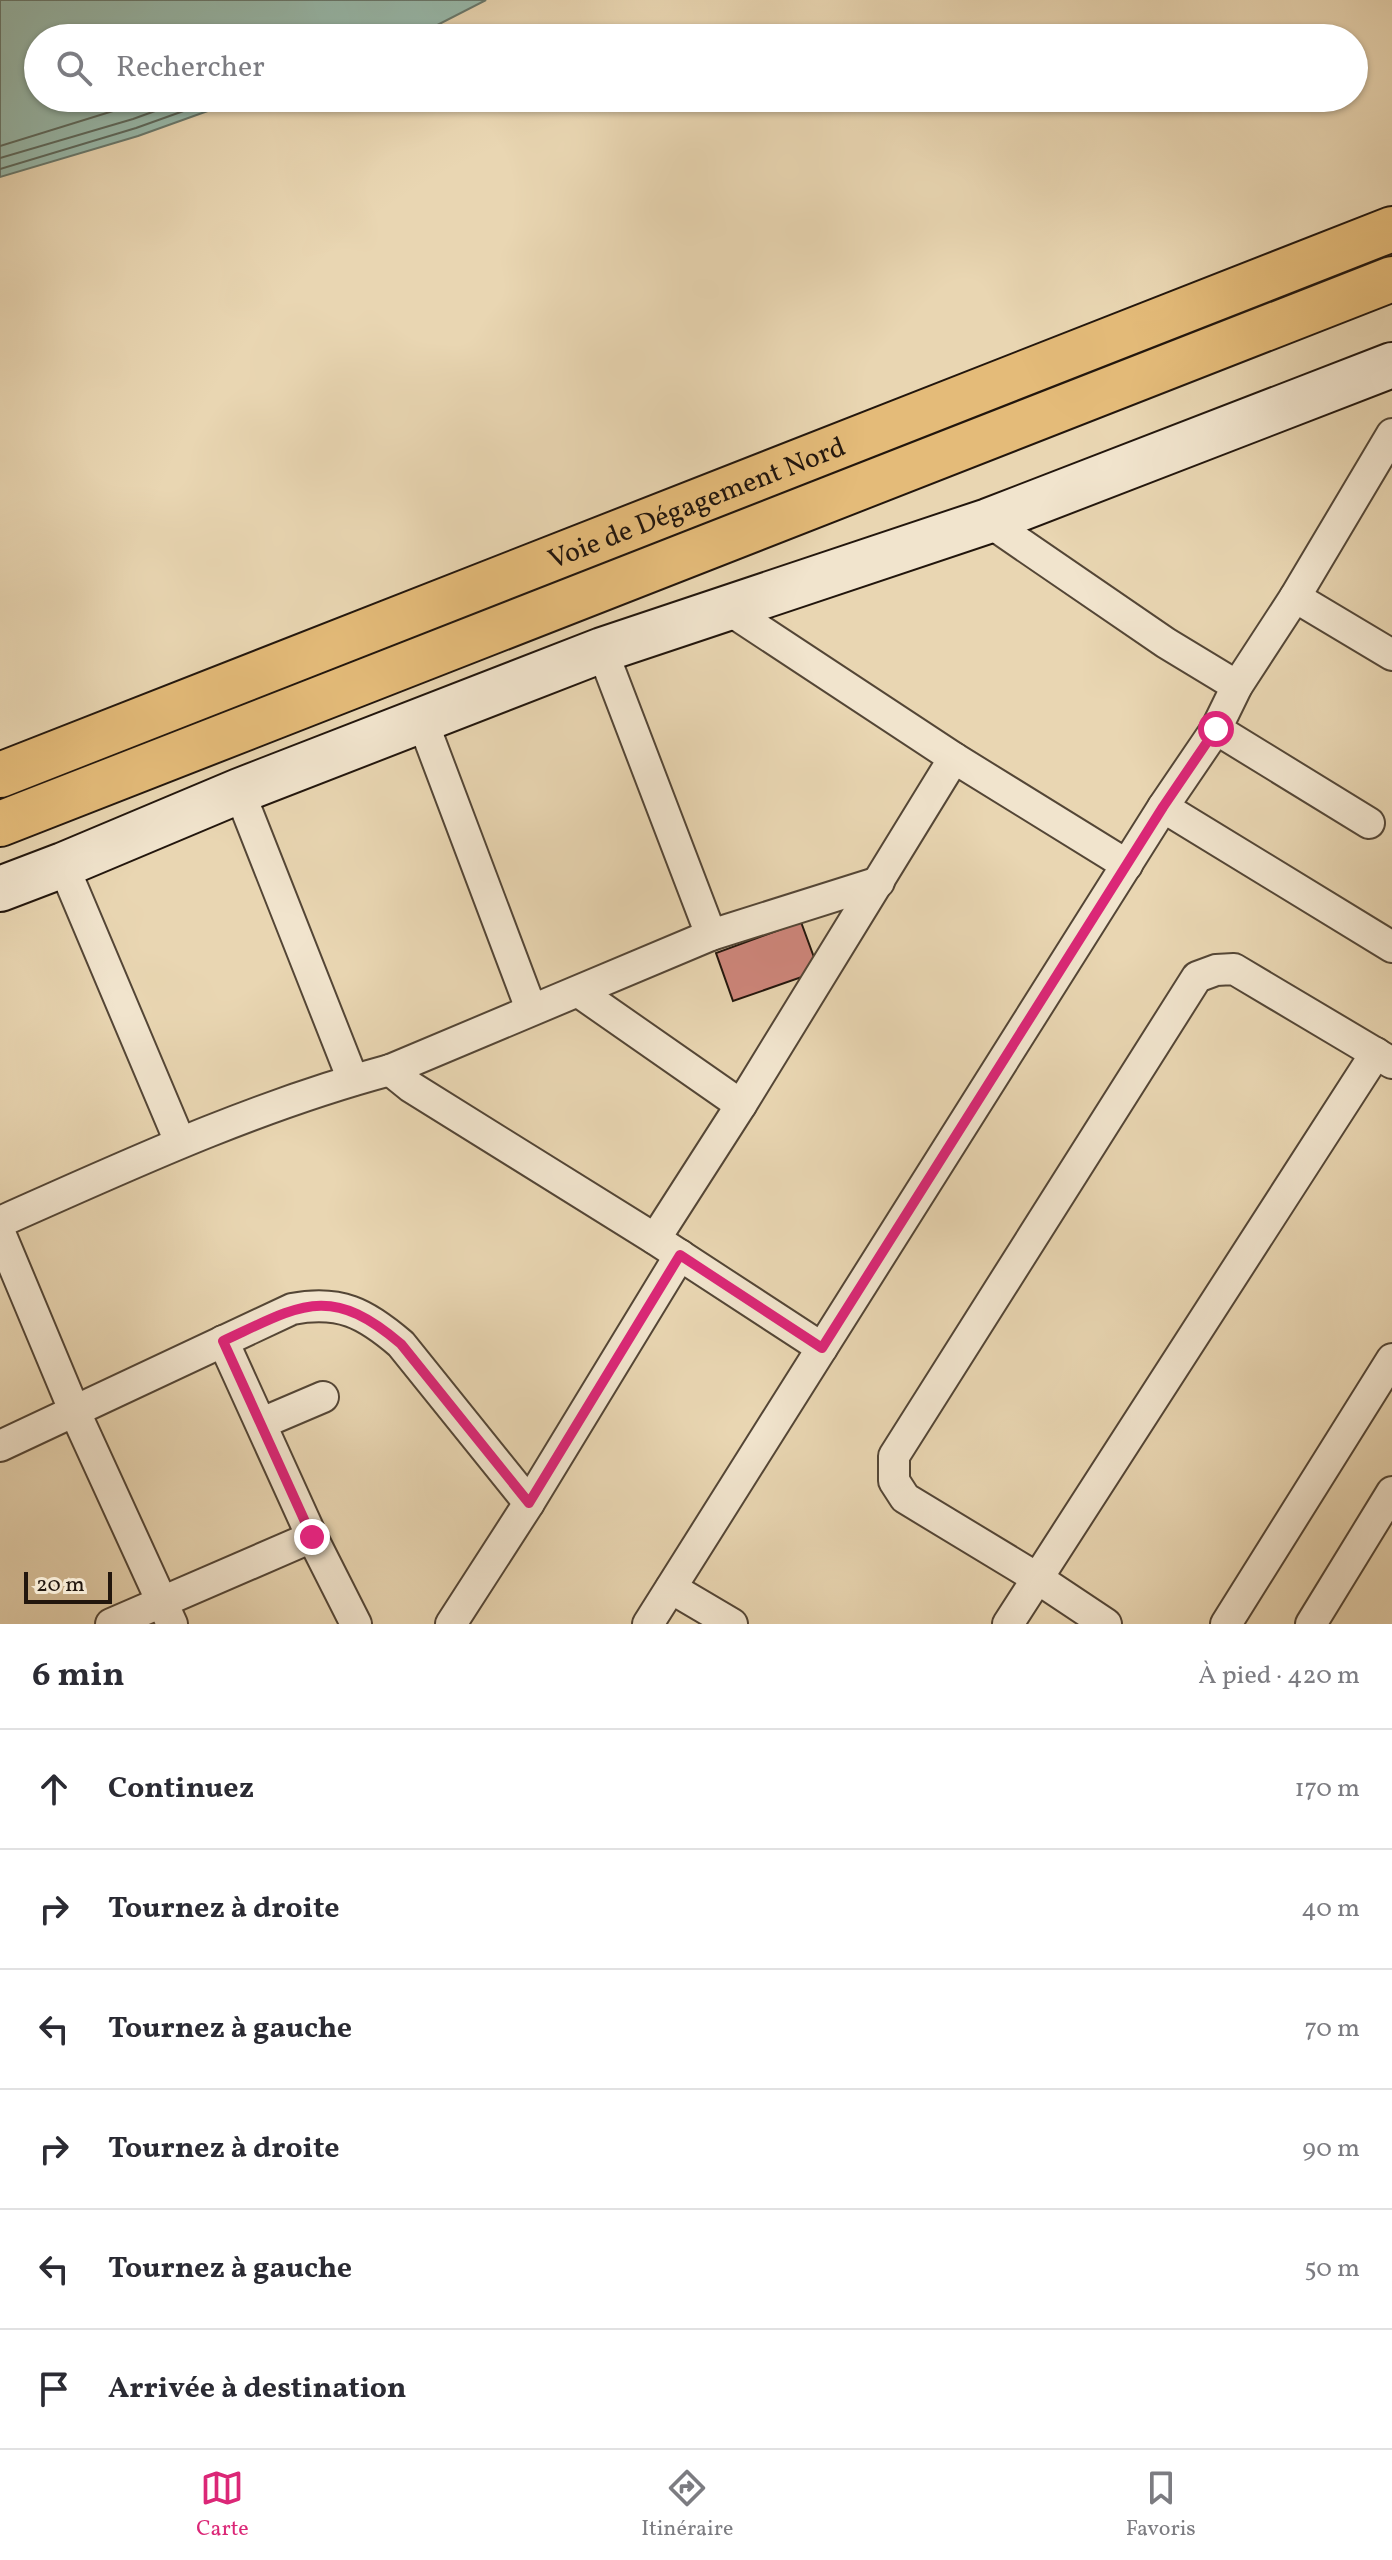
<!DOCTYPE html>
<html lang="fr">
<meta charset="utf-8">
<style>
:root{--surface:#fff;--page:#f2f2f3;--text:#2b2b33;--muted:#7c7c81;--line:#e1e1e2;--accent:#db2777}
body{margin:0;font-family:Vollkorn,serif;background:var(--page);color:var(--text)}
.scale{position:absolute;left:24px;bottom:20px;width:88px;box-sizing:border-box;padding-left:8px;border:4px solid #22160d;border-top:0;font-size:22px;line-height:28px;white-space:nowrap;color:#22160d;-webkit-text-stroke:6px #f1e4cd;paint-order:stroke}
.stop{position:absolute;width:24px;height:24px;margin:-18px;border:6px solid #db2777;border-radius:50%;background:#fff}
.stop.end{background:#db2777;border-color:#fff;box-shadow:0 2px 8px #0008}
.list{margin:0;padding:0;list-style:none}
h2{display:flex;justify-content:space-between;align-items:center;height:104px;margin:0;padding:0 32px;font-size:34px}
h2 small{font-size:26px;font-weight:400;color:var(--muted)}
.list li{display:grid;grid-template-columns:52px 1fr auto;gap:24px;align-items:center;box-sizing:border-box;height:120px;padding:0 32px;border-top:2px solid var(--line)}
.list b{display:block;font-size:30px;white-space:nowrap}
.list em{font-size:26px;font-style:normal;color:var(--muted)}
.icon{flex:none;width:44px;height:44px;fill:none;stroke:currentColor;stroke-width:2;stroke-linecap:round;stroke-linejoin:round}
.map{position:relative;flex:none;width:1392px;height:1624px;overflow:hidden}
.search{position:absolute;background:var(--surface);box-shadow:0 2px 6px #0004;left:24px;right:24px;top:24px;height:88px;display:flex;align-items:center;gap:20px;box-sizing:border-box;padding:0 28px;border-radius:44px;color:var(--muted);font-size:30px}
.sheet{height:824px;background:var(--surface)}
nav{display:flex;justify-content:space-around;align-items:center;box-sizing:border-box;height:112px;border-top:2px solid var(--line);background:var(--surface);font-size:22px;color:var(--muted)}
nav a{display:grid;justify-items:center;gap:4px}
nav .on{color:var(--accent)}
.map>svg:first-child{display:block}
</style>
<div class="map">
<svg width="1392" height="1624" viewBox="0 0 1392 1624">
<rect width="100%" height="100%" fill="#e9d6b2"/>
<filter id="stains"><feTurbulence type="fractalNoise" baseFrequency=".0025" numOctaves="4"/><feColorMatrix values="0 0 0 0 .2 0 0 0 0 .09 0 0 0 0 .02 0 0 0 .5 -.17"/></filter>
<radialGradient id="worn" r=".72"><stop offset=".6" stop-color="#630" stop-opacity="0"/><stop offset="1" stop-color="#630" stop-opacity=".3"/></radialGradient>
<!-- water -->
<path fill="#97b9ab" stroke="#68786c" stroke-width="2" d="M 0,0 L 486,0 L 412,38 L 38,38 L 38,98 L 244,98 L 138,136 L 0,177 Z"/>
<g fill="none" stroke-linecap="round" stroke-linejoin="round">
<!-- shore -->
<g stroke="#5c685c" stroke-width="2">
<path d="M 0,146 L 155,98"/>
<path d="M 0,158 L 133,119 L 191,98"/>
<path d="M 0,169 L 136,128 L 220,98"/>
</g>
</g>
<!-- building -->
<path fill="#ce867b" stroke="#22160d" stroke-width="2" d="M 801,922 L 819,971 L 733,1001 L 716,953 Z"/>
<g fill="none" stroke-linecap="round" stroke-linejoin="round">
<!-- street casing -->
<g stroke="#544636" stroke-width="34">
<g id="street">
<path d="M 988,521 L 1166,643 L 1237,686"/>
<path d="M 1295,597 L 1392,655"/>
<path d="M 725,607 L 954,758 L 1127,865"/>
<path d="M 602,650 L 711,935"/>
<path d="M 422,720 L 531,1009"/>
<path d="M 1216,729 L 1369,823"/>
<path d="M 239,791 L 353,1080"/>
<path d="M 1163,807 L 1392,947"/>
<path d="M 63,865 L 180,1142"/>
<path d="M 579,992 L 741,1105"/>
<path d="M 390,1070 L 411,1087 L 655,1239 L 822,1348"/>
<path d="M 0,1222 C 128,1165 255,1106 390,1070 L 711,935 L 879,882"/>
<path d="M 0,1233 L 74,1410 L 172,1624"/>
<path d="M 655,1239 L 741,1105 L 954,758"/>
<path d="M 223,1341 L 312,1537 L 356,1624"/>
<path d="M 262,1423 L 323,1397"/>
<path d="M 0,1446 L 292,1309 C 340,1300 365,1313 401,1344 L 529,1503"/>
<path d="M 671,1588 L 732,1624"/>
<path d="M 111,1624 L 312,1537"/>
<path d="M 451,1624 L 529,1503 L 680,1255"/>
<path d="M 648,1624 L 1163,807 L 1216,729 L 1237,686 L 1295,597 L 1392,434"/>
<path d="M 1008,1624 L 1376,1053"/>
<path d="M 1106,1624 L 1037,1578 L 905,1498 L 894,1481 L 894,1456 L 1197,977 L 1216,970 L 1234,969 L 1392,1063"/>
<path d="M 1226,1624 L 1392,1359"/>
<path d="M 1311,1624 L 1392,1492"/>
</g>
</g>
<!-- secondary casing -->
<g stroke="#22160d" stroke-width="48">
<path id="secondary" d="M 0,889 L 63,865 L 239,791 L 602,650 L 988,521 L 1392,365"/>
</g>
<!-- highway casing -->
<g stroke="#22160d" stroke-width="48">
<g id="highway">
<path id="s1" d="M 0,775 L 1392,229"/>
<path d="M 0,824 L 1392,279"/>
</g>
</g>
<!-- street -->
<use href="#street" stroke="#f1e4cd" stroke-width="30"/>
<!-- secondary -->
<use href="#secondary" stroke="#f1e4cd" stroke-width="44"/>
<!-- highway -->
<use href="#highway" stroke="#e4bb79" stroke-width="44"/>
</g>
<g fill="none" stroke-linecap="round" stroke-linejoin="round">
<!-- route -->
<path stroke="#db2777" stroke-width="10" d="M 312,1537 L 223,1341 C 299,1306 329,1282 401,1344 L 529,1503 L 680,1255 L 822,1348 L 1163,807 L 1216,729"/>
</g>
<g text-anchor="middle" stroke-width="6" stroke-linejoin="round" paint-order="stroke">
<!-- street labels -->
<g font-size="28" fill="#22160d" stroke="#f1e4cd">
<text dy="10" stroke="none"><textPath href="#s1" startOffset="748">Voie de Dégagement Nord</textPath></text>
</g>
</g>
<rect width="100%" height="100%" filter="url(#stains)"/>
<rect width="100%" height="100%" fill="url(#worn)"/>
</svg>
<div class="scale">20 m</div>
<div class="stop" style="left:1216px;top:729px"></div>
<div class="stop end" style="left:312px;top:1537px"></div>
<div class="search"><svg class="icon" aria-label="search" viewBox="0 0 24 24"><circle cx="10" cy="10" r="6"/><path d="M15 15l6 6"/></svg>Rechercher</div>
</div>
<section class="sheet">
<h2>6 min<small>À pied · 420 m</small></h2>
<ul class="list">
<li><svg class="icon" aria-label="ahead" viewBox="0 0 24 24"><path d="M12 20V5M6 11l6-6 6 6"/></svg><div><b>Continuez</b></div><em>170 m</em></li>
<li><svg class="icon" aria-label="right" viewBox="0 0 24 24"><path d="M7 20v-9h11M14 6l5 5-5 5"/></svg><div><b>Tournez à droite</b></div><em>40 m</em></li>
<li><svg class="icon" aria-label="left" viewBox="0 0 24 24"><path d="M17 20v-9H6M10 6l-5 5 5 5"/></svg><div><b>Tournez à gauche</b></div><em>70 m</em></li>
<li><svg class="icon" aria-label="right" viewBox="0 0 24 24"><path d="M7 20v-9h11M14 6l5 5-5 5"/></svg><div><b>Tournez à droite</b></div><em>90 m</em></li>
<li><svg class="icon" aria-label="left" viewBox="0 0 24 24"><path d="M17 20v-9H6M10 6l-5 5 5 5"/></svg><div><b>Tournez à gauche</b></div><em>50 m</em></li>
<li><svg class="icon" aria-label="arrive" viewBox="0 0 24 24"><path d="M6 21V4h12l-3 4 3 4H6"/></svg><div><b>Arrivée à destination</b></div></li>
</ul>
</section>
<nav>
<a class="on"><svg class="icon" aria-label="map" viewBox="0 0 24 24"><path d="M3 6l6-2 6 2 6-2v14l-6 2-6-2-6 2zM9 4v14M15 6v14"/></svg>Carte</a>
<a><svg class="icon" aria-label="directions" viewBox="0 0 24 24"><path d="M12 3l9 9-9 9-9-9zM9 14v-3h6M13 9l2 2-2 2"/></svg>Itinéraire</a>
<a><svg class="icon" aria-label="saved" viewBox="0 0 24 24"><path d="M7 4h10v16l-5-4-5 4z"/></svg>Favoris</a>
</nav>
